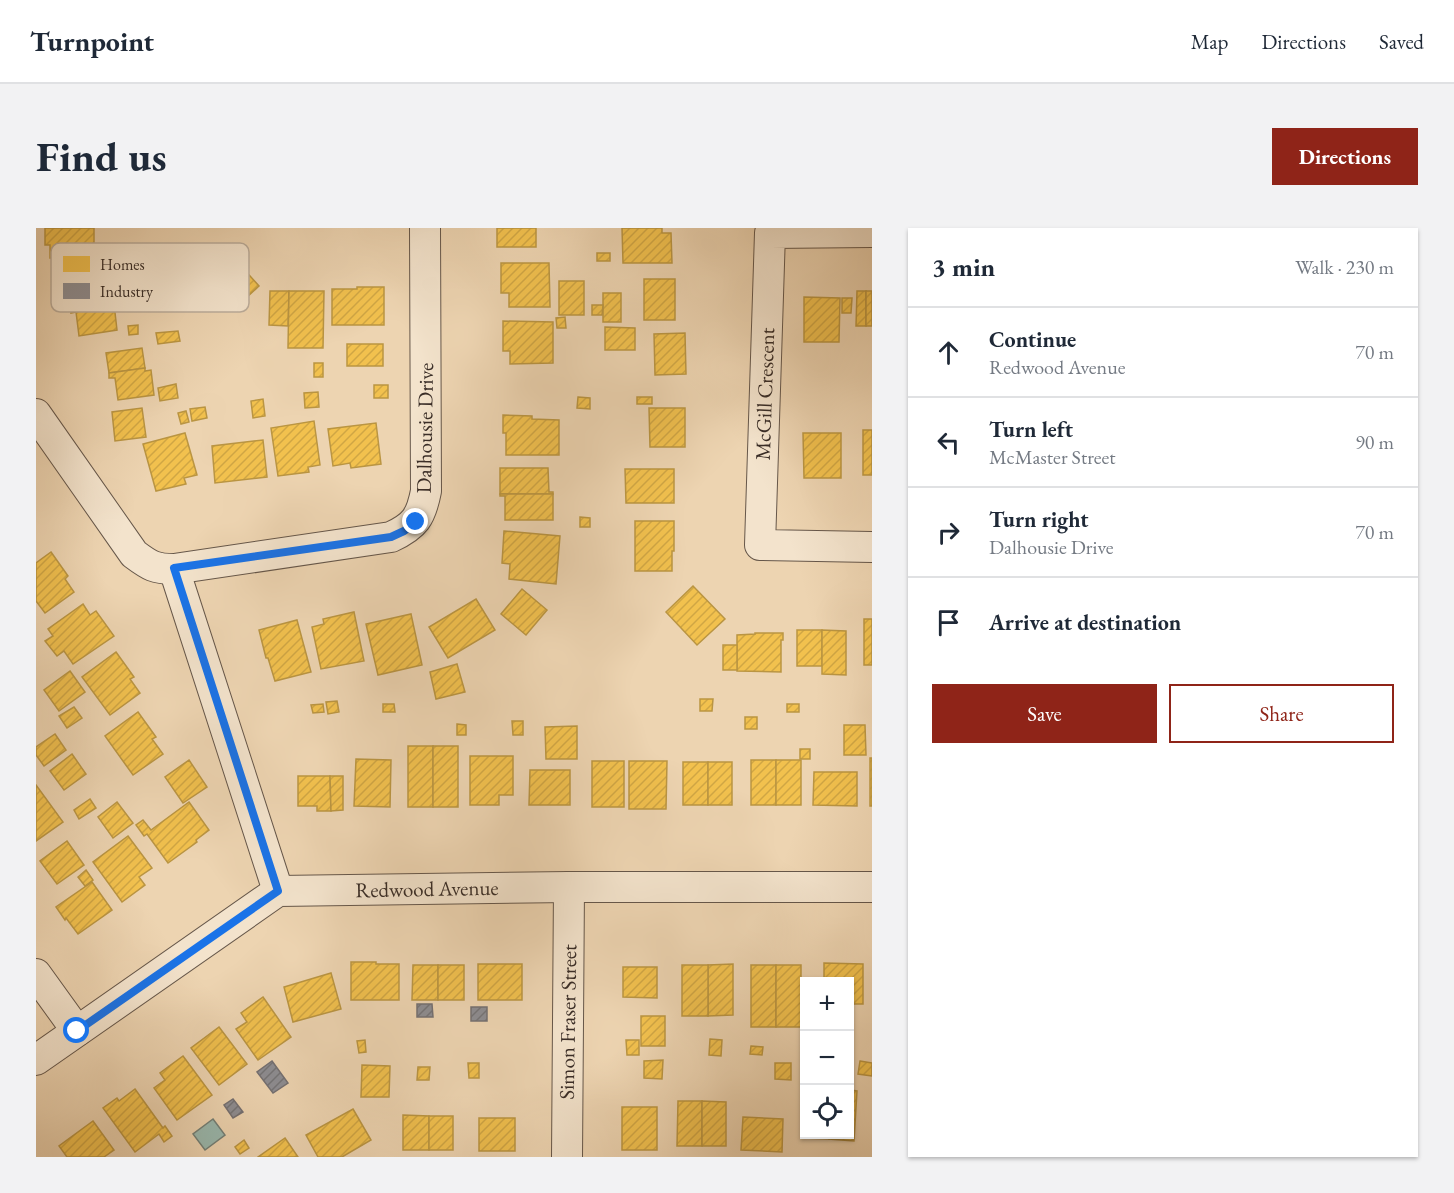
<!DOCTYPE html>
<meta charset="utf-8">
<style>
:root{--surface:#fff;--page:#f2f2f3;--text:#1f2937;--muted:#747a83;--line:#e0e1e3;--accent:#8f2418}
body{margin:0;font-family:"EB Garamond",serif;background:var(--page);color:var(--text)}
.controls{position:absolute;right:18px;bottom:18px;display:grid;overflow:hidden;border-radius:0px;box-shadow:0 2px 4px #0004}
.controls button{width:54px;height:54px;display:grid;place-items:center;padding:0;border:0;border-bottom:2px solid var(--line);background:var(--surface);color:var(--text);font:30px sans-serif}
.stop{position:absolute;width:18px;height:18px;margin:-14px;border:4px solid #1a73e8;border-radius:50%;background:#fff}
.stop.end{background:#1a73e8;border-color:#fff;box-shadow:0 2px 6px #0008}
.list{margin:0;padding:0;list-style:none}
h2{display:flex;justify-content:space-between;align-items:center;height:78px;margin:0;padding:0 24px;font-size:26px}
h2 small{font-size:20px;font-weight:400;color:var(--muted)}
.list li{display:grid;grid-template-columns:39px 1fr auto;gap:18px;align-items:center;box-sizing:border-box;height:90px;padding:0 24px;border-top:2px solid var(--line)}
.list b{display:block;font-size:22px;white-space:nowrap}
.list p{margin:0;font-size:20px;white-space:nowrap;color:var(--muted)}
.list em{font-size:20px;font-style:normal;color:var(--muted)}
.actions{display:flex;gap:12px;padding:18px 24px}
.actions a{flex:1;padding:14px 0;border:2px solid var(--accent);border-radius:0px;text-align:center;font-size:21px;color:var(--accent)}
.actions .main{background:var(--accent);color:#fff}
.icon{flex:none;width:33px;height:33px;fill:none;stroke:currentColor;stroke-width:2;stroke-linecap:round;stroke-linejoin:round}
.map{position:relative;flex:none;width:836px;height:929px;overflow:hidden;border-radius:0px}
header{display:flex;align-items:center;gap:36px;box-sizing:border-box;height:84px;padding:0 30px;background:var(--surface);border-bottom:2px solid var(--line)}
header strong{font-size:28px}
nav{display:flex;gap:33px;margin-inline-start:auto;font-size:21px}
.intro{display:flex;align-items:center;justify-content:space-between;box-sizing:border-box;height:144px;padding:0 36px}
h1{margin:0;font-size:42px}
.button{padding:15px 27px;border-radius:0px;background:var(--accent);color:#fff;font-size:21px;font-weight:700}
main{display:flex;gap:36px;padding:0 36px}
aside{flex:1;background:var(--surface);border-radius:0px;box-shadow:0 2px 4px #0004}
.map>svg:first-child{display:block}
</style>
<header>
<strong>Turnpoint</strong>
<nav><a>Map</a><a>Directions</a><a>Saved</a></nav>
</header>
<div class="intro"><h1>Find us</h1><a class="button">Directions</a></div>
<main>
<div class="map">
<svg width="836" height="929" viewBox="0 0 836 929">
<defs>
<pattern id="homes-hatch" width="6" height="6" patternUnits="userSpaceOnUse" patternTransform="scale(1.5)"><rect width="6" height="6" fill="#f2c14e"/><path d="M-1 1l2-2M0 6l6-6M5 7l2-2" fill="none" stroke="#d0a644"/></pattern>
<pattern id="industry-hatch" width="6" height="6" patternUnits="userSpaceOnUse" patternTransform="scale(1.5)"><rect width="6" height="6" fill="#8d8d92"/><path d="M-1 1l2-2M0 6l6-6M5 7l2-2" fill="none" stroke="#747477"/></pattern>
</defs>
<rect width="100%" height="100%" fill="#edd4b1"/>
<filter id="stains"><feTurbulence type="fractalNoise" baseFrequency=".00333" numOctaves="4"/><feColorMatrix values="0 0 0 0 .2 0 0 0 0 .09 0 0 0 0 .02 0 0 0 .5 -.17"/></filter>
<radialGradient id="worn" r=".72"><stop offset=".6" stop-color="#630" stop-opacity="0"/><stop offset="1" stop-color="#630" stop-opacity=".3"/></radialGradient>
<!-- water -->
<path fill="#99b8ae" stroke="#738078" stroke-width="1.5" d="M 177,891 L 189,907 L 169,922 L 157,906 Z"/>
<!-- homes -->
<g fill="url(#homes-hatch)" stroke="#ba9542" stroke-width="1.5">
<path d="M 9,0 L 58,0 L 58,30 L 14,30 L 14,17 L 9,17 Z"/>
<rect x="461" y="0" width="39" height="19"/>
<path d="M 586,0 L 626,0 L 626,5 L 635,5 L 636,35 L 587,35 Z"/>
<path d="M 187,18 L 223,58 L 196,83 L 159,43 Z"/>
<rect x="561" y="25" width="13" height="8"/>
<path d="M 465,35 L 513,35 L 514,79 L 473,79 L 473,65 L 465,65 Z"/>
<rect x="608" y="51" width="31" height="41"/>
<rect x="523" y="53" width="25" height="34"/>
<path d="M 321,59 L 348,59 L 348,97 L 296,97 L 296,61 L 321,61 Z"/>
<path d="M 234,63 L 253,63 L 252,98 L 233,97 Z"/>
<path d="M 253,63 L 288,63 L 287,120 L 252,120 Z"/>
<path d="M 821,63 L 830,63 L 830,98 L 820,98 Z"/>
<rect x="830" y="63" width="6" height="35"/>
<rect x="567" y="65" width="18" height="29"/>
<path d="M 768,69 L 804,70 L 803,114 L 768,114 Z"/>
<path d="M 806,70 L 816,70 L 815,85 L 806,85 Z"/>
<path d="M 72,76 L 72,77 L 78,76 L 81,102 L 43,108 L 40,84 L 35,85 L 35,80 Z"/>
<path d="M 556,77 L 567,77 L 566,87 L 556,87 Z"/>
<path d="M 529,89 L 530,100 L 521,100 L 520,90 Z"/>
<path d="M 467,93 L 517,94 L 517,135 L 474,136 L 474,123 L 467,123 Z"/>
<path d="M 102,97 L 102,106 L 93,107 L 92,98 Z"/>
<path d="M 569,99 L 599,100 L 599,122 L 569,122 Z"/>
<path d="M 142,103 L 144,113 L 122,116 L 120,105 Z"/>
<path d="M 649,105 L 650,146 L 619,147 L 618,106 Z"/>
<rect x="311" y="116" width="36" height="22"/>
<path d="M 106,120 L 109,140 L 73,145 L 70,125 Z"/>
<rect x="278" y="135" width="9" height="14"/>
<path d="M 109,140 L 109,143 L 115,142 L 118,167 L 82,172 L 79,150 L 73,150 L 73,145 Z"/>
<path d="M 140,156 L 142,170 L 124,173 L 122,160 Z"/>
<rect x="338" y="157" width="14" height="13"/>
<path d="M 282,164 L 283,179 L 269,180 L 268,165 Z"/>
<path d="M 542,169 L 554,170 L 554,181 L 541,180 Z"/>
<rect x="601" y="169" width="15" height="7"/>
<path d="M 227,171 L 229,188 L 217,190 L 215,173 Z"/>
<path d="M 169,179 L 171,190 L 156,193 L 154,181 Z"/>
<path d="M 106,180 L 110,209 L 79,213 L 76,184 Z"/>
<path d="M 613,180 L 649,180 L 649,219 L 614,219 Z"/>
<path d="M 150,183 L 153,194 L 145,196 L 142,185 Z"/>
<path d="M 467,187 L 496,188 L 496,191 L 523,192 L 523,227 L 470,227 L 470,205 L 467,205 Z"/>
<path d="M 278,193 L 284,237 L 272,239 L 273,244 L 242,248 L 235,200 Z"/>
<path d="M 340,195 L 345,236 L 315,240 L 314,235 L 297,238 L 292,201 Z"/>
<rect x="827" y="202" width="9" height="45"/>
<path d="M 149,205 L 161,247 L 148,250 L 150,256 L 120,263 L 107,216 Z"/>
<path d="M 767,205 L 805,205 L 805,250 L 768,250 Z"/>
<path d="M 227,212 L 231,249 L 179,255 L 176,218 Z"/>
<path d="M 464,240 L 512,240 L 513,264 L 517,264 L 517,266 L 464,266 Z"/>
<path d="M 589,241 L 638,241 L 638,275 L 590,275 Z"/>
<path d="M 464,266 L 517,266 L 517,292 L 469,292 L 469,268 L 464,268 Z"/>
<path d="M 544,289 L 554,290 L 554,299 L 544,299 Z"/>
<path d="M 599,293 L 638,293 L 638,323 L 636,323 L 636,343 L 599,343 Z"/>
<path d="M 468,303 L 524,308 L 520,356 L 473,351 L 474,336 L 466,335 Z"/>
<path d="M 15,324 L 32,348 L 29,351 L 38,364 L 9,385 L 0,373 L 0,335 Z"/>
<path d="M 657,358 L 689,391 L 661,417 L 630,384 Z"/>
<path d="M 486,361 L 511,382 L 490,407 L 465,386 Z"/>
<path d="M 440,371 L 459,402 L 412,430 L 393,399 Z"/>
<path d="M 47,376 L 54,387 L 60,383 L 78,408 L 37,436 L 28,423 L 21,428 L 9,413 L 17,408 L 12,401 Z"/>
<path d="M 318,384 L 328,433 L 285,441 L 276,399 L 288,396 L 287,391 Z"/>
<path d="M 375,386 L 386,437 L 342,447 L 330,396 Z"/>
<rect x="828" y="391" width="8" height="46"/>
<path d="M 261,392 L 275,444 L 239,453 L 232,430 L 230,430 L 223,402 Z"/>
<rect x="761" y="402" width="25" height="36"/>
<path d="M 786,402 L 810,403 L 810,447 L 786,446 Z"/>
<path d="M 719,405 L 747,405 L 747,412 L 745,412 L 745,444 L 701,443 L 701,407 L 719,406 Z"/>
<rect x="687" y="417" width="14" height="25"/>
<path d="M 80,424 L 98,449 L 94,451 L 104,465 L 74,487 L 46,449 Z"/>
<path d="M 421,436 L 429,464 L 400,471 L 394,444 Z"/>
<path d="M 34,443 L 49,464 L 23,483 L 8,462 Z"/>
<path d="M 664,471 L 677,471 L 676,483 L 664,483 Z"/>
<path d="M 301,473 L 303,484 L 292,486 L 290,474 Z"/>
<path d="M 287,476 L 288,484 L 277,485 L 275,477 Z"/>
<path d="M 347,476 L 358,476 L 359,484 L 347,484 Z"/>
<rect x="751" y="476" width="12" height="8"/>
<path d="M 38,479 L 46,490 L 31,500 L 23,488 Z"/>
<path d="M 102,484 L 120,509 L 116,511 L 127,526 L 97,547 L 69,508 Z"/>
<rect x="709" y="489" width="12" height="12"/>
<path d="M 476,493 L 487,493 L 487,507 L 477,507 Z"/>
<path d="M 421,496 L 430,497 L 430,507 L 421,507 Z"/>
<path d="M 808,497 L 829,497 L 830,527 L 808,527 Z"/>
<path d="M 541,498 L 541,531 L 510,531 L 509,499 Z"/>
<path d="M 19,506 L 30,522 L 8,538 L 0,527 L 0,519 Z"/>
<rect x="372" y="518" width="25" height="61"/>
<rect x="397" y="518" width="25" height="61"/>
<rect x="764" y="521" width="10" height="10"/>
<path d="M 36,526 L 50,546 L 28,562 L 14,543 Z"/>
<path d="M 434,528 L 477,528 L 477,567 L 463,567 L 463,577 L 434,577 Z"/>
<rect x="834" y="530" width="2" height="48"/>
<path d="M 320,531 L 355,532 L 354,579 L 318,578 Z"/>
<path d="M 153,532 L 171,559 L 147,575 L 129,549 Z"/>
<rect x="715" y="532" width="25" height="45"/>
<rect x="740" y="532" width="25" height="45"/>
<rect x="556" y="533" width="32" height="46"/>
<path d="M 593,533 L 631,533 L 630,581 L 593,581 Z"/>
<rect x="647" y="534" width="25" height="43"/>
<rect x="672" y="534" width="24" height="43"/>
<path d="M 494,542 L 534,542 L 534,577 L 493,577 Z"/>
<path d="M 778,544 L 821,544 L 821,578 L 777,577 Z"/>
<path d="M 262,548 L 294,548 L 295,583 L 281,583 L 281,578 L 262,578 Z"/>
<path d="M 294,548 L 307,548 L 307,582 L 295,583 Z"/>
<path d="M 0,557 L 27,594 L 0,613 Z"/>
<path d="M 54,571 L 60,580 L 43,591 L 38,582 Z"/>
<path d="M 81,574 L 97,595 L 77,610 L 62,589 Z"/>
<path d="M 153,574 L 173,602 L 160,612 L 161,614 L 132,635 L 111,606 L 108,608 L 100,597 L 107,592 L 115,602 Z"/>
<path d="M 92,608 L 116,640 L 103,649 L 109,657 L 86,674 L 57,634 Z"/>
<path d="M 31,613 L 48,637 L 21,656 L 4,633 Z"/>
<path d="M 50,642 L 57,652 L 49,658 L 42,649 Z"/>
<path d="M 56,654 L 76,682 L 42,706 L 30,690 L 29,692 L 20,679 Z"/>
<path d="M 315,734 L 340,734 L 340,736 L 363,736 L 363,772 L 315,772 Z"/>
<path d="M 788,735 L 827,736 L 827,776 L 814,776 L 814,754 L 788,754 Z"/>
<rect x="442" y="736" width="44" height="36"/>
<path d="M 697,736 L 697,787 L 672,788 L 672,737 Z"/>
<path d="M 377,737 L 402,737 L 402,772 L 376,772 Z"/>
<rect x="402" y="737" width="26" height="35"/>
<rect x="646" y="737" width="26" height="51"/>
<rect x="715" y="737" width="25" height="62"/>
<rect x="740" y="737" width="25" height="62"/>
<path d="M 587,739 L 621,739 L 621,770 L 587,769 Z"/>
<path d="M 295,745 L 305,781 L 257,794 L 248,759 Z"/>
<path d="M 227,769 L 255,809 L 222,832 L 200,801 L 211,794 L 205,785 Z"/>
<rect x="605" y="788" width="24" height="30"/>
<path d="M 183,799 L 211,836 L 183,857 L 155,820 Z"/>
<path d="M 674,811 L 686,812 L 685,828 L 673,827 Z"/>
<path d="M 329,812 L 330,824 L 323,825 L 321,813 Z"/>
<path d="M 590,812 L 603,812 L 603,827 L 591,827 Z"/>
<path d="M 715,818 L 727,819 L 726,827 L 714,826 Z"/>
<path d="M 147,828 L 176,867 L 141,892 L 118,860 L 129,852 L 124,845 Z"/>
<path d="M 627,832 L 626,851 L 608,850 L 608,833 Z"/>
<path d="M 824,833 L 836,835 L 836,848 L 822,846 Z"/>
<path d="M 432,835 L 443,835 L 443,850 L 433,850 Z"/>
<path d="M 739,835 L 755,835 L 755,852 L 739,851 Z"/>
<path d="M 326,837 L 354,838 L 353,869 L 325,869 Z"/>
<path d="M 382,839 L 394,839 L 393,852 L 381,852 Z"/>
<path d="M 99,861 L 127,900 L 129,898 L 136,908 L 128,914 L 123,906 L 99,924 L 67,880 L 81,870 L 83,873 Z"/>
<path d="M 814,862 L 821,863 L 818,913 L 793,911 L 793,906 L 814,906 Z"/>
<path d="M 642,873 L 666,873 L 666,918 L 641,918 Z"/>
<path d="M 666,873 L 690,874 L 690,918 L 666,918 Z"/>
<rect x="586" y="879" width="35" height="43"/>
<path d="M 317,881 L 335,912 L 306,929 L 282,929 L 270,907 Z"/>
<path d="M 367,887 L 393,888 L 393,922 L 367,922 Z"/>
<path d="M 768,887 L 768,906 L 793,906 L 793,911 L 767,910 Z"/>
<rect x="393" y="888" width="24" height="34"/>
<path d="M 707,889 L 747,891 L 746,924 L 705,922 Z"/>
<rect x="443" y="890" width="36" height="33"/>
<path d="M 57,893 L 78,922 L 68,929 L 31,929 L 23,918 Z"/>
<path d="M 249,910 L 262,929 L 222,929 Z"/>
<path d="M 208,912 L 213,920 L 204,926 L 199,919 Z"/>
</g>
<!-- industry -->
<g fill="url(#industry-hatch)" stroke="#747072" stroke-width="1.5">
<path d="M 381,776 L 396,776 L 397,789 L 381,789 Z"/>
<rect x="435" y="779" width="16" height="14"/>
<path d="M 236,833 L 252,855 L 237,865 L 221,844 Z"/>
<path d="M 197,871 L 207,884 L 197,890 L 188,877 Z"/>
</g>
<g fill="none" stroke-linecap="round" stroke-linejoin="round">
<!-- minor casing -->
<g stroke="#66574a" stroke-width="32">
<g id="minor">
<path d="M 836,4 L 734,5 L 724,317 L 836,319"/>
<path d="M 0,186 L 98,326 C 114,338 119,341 138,341 L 355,309 C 379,298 385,289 390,263 L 389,0"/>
<path d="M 138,341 L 242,663"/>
<path d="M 0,746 L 41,803"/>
<path d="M 0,832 L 242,663 L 533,659 L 836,659"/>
<path d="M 531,929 L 533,659"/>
</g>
</g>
<!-- minor -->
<use href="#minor" stroke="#f3e3cc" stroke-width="30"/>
</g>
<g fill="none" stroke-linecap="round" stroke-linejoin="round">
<!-- route -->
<path stroke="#1a73e8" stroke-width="8" d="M 41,803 L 242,663 L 138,340 L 355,309 L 368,303 L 380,294"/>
</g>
<g text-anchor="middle" stroke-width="6" stroke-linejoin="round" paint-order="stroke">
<!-- street labels -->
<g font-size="21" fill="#392d27" stroke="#f3e3cc">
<text transform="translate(729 166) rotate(-88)" y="7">McGill Crescent</text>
<text transform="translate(389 200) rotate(-89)" y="7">Dalhousie Drive</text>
<text transform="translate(391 661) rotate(-1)" y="7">Redwood Avenue</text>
<text transform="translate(532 794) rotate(-89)" y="7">Simon Fraser Street</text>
</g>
</g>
<!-- legend -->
<rect x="15" y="15" width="198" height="69" rx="9" fill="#f3e3cc" stroke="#bbac9a" stroke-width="1.5"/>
<rect x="27" y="28" width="27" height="16" fill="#f2c14e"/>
<rect x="27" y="55" width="27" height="16" fill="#8d8d92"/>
<g font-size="16" fill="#392d27">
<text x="64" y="42">Homes</text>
<text x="64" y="69">Industry</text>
</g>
<rect width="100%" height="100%" filter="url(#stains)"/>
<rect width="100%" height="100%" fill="url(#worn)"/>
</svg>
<div class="controls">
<button>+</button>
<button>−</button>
<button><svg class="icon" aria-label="locate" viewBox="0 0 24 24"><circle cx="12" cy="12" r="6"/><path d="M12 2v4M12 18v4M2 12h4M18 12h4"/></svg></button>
</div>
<div class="stop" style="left:41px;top:803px"></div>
<div class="stop end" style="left:380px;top:294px"></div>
</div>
<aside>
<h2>3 min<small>Walk · 230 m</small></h2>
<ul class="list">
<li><svg class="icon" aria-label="ahead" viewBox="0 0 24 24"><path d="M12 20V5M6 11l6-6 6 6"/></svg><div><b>Continue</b><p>Redwood Avenue</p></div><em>70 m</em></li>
<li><svg class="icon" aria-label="left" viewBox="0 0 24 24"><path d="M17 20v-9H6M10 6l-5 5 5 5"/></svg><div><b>Turn left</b><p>McMaster Street</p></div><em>90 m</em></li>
<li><svg class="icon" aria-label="right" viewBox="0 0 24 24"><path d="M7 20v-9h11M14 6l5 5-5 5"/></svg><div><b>Turn right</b><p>Dalhousie Drive</p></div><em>70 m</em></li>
<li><svg class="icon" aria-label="arrive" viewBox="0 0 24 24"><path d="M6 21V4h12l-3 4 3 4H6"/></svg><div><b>Arrive at destination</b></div></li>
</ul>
<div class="actions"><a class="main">Save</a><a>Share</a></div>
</aside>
</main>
